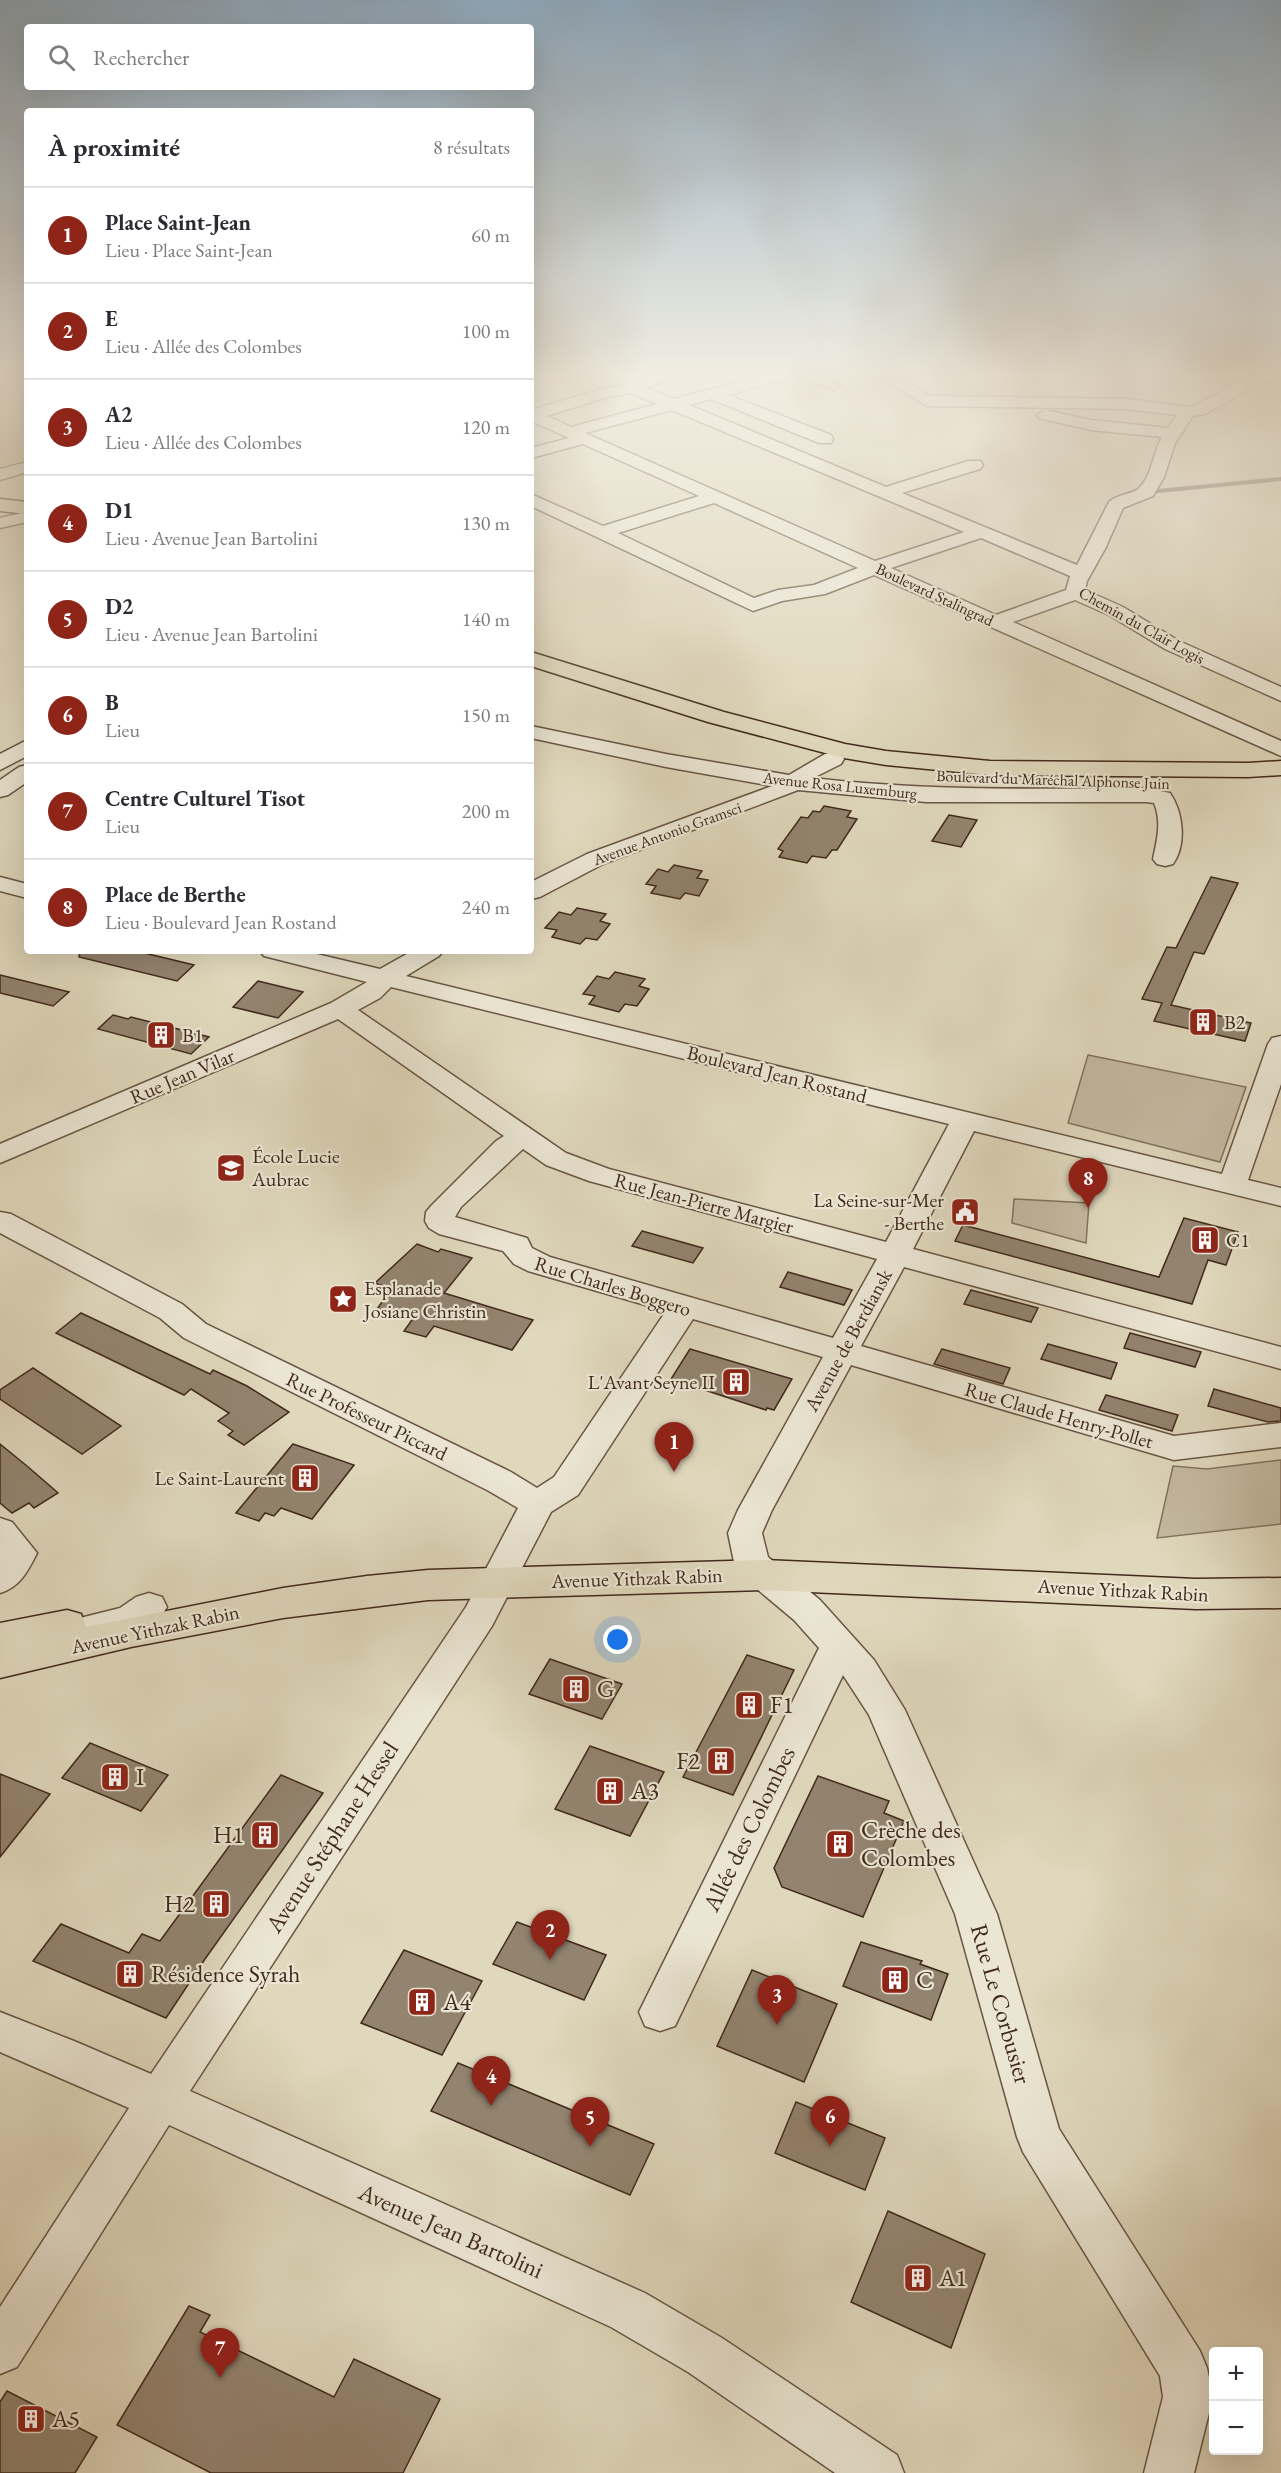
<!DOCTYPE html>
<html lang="fr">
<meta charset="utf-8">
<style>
:root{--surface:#fff;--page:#f2f2f3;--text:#2b2b33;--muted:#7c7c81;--line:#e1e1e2;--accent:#8f2418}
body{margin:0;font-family:"EB Garamond",serif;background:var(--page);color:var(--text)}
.controls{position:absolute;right:18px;bottom:18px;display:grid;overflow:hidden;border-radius:6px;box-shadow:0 6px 24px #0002}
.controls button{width:54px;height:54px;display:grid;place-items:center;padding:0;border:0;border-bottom:2px solid var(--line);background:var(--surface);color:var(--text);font:30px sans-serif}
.you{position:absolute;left:618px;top:1640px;width:21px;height:21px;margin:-15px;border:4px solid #fff;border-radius:50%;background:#1a73e8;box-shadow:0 0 0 9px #1a73e833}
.badge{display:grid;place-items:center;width:39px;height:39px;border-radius:50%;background:var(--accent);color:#fff;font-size:20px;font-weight:700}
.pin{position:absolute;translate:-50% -50px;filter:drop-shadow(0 2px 3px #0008)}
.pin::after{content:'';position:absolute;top:32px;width:21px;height:18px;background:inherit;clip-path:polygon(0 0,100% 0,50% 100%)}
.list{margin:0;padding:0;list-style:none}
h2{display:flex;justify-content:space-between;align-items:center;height:78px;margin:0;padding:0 24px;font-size:26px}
h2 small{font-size:20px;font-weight:400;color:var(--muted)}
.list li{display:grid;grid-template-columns:39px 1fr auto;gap:18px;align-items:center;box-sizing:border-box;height:96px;padding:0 24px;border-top:2px solid var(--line)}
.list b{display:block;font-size:22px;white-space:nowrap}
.list p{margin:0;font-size:20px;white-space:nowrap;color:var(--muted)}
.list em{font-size:20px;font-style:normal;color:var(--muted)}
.icon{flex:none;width:33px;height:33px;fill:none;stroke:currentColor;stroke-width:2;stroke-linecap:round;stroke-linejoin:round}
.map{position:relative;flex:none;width:1281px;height:2473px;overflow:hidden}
.search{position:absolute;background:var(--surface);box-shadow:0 6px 24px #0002;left:24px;top:24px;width:510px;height:66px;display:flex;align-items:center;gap:15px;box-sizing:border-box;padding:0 21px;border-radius:6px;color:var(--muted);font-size:22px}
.panel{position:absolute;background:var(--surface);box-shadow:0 6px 24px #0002;left:24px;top:108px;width:510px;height:846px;border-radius:6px}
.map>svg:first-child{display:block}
</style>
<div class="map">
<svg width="1281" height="2473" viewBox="0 0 1281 2473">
<rect width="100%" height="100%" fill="#e0d8bd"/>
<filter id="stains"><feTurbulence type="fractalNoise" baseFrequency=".00333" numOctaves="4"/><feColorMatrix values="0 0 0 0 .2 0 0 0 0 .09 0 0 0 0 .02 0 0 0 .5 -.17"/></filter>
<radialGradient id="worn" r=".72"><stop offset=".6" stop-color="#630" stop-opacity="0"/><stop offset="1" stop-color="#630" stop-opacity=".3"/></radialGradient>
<!-- green -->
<g fill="#c5baa2" stroke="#82725f" stroke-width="1.5">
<path d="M 1088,1055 L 1246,1087 L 1220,1162 L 1068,1123 Z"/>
<path d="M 1014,1199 L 1089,1203 L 1086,1243 L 1012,1223 Z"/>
<path d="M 1281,1460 L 1281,1524 L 1157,1538 L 1173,1466 L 1207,1469 Z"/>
</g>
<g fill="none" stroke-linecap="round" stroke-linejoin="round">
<!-- stream -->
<path stroke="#806f5c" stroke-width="4" d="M 1148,492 L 1281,479"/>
</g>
<!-- building -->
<g fill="#938470" stroke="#402a1c" stroke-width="1.5">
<path d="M 824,806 L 851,811 L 847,817 L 857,819 L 837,850 L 832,850 L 826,858 L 812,856 L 807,863 L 779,857 L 783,851 L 778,849 L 801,817 L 808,818 L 813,811 L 820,812 Z"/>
<path d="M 949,815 L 977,820 L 961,847 L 932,841 Z"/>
<path d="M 674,865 L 702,871 L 697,878 L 708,880 L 699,896 L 685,893 L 680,899 L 651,893 L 656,886 L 646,884 L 658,869 L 668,872 Z"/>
<path d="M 1211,877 L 1238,883 L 1204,954 L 1194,952 L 1171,1005 L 1251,1023 L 1245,1041 L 1154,1021 L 1162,1003 L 1142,999 L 1167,947 L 1176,948 Z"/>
<path d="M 577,908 L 606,914 L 600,921 L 610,924 L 597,940 L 586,938 L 580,944 L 552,937 L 557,930 L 545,928 L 559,912 L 571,915 Z"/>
<path d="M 80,951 L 136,951 L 194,965 L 177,981 L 79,957 Z"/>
<path d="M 615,972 L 645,979 L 639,986 L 649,989 L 637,1006 L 625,1004 L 619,1012 L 589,1004 L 595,996 L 583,994 L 597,976 L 609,979 Z"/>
<path d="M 0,975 L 45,986 L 69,992 L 53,1006 L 29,1000 L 0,993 Z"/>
<path d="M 258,981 L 303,992 L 278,1018 L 233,1007 Z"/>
<path d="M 113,1015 L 128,1019 L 131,1017 L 209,1037 L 191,1054 L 98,1029 Z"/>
<path d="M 1184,1218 L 1238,1232 L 1226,1265 L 1208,1260 L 1192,1304 L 955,1241 L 963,1225 L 1159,1277 Z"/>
<path d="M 642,1231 L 703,1248 L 693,1263 L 632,1246 Z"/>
<path d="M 417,1244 L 438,1252 L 441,1249 L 472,1258 L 444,1293 L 533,1320 L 512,1350 L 434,1326 L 426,1337 L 404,1331 L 412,1320 L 377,1309 L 387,1295 L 378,1292 L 383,1286 L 375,1283 Z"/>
<path d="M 788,1272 L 852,1290 L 844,1305 L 780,1287 Z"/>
<path d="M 971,1290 L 1038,1308 L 1031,1322 L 964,1304 Z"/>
<path d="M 81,1313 L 210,1374 L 213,1370 L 247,1386 L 289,1412 L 244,1445 L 228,1435 L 233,1431 L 218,1421 L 229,1413 L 191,1389 L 184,1395 L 56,1333 Z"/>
<path d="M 1130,1333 L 1201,1352 L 1195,1367 L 1124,1348 Z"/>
<path d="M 1048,1344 L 1117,1363 L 1111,1379 L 1041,1359 Z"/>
<path d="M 690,1349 L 792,1379 L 774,1410 L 767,1408 L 766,1410 L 671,1379 Z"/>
<path d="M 942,1349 L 1010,1368 L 1003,1384 L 934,1364 Z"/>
<path d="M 33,1368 L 121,1426 L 82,1454 L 0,1399 L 0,1390 Z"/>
<path d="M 1214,1389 L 1281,1408 L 1281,1421 L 1268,1422 L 1208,1406 Z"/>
<path d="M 1106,1395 L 1178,1415 L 1172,1431 L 1099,1410 Z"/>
<path d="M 0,1444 L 27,1466 L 58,1493 L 34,1508 L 29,1503 L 12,1513 L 0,1503 Z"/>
<path d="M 293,1444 L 354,1465 L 312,1519 L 281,1508 L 274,1516 L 265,1513 L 259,1521 L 236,1513 Z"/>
<path d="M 747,1655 L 794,1670 L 733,1795 L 683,1777 Z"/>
<path d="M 550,1659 L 622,1684 L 602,1719 L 529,1694 Z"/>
<path d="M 90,1743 L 168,1775 L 141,1811 L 62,1778 Z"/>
<path d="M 590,1746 L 664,1772 L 630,1836 L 555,1809 Z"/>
<path d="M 0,1774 L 50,1794 L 0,1857 Z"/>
<path d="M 281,1775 L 323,1793 L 205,1959 L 166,2018 L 33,1961 L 61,1924 L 129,1953 L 142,1934 L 160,1941 Z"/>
<path d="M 818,1776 L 889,1801 L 884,1813 L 904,1821 L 863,1917 L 782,1887 L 774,1868 Z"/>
<path d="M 517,1922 L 606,1955 L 584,2000 L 493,1964 Z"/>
<path d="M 861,1942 L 922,1961 L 920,1964 L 948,1974 L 931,2020 L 843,1986 Z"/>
<path d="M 404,1950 L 482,1981 L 442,2055 L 361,2023 Z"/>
<path d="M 752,1970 L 837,2004 L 804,2082 L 717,2046 Z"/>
<path d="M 458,2063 L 654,2144 L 630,2195 L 431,2111 Z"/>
<path d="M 796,2102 L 885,2138 L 865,2190 L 775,2153 Z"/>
<path d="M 888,2211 L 985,2254 L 951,2348 L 851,2302 Z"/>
<path d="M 189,2306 L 210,2315 L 200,2332 L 334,2397 L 354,2359 L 440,2399 L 403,2473 L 211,2473 L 117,2425 Z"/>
<path d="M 7,2391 L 97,2437 L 75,2473 L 0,2473 L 0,2402 Z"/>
</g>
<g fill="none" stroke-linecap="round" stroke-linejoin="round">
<!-- minor casing -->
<g stroke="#685644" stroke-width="3">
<g id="minor">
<path d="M 649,376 L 670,376 L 668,379 L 647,388 L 674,399 L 761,376 L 787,376 L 785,379 L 728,395 L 831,435 L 833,439 L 831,443 L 819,443 L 711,399 L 689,405 L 886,487 L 968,461 L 980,461 L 983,465 L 980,469 L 902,493 L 1077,565 L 1109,502 C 1117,494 1130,495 1138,489 C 1152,477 1153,452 1162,437 L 1091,430 L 1039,418 L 1037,415 L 1045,410 L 1091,420 L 1168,428 L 1177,415 L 1127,409 L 927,406 L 878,376 L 897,376 L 930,396 L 1127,399 L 1188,407 L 1195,406 L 1249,376 L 1281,376 L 1281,379 L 1262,382 L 1205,414 L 1193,416 L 1175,443 L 1164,477 L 1153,496 L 1123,508 L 1106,547 L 1087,581 L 1085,590 L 1123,607 L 1179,641 L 1281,687 L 1281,701 L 1165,649 L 1109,615 L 1075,600 L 1013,622 L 1281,741 L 1281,756 L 874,575 L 825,594 L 782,601 L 753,611 L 531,506 L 531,494 L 603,526 L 699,496 L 583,444 L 531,458 L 531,448 L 569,438 L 531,421 L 531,410 L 598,390 L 629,384 ZM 631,393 L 657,404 L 571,427 L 547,416 L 607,397 ZM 672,410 L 964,532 L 875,561 L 585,433 ZM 714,503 L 858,568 L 814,585 L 778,590 L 754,598 L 618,533 ZM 981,538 L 1070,576 L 1066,590 L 996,615 L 891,568 Z"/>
<path d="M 804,376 L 825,376 L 841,385 L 833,390 L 806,379 Z"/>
<path d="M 27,462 L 27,472 L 0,480 L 0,469 Z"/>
<path d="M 27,512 L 27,522 L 0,528 L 0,518 Z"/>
<path d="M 531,726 L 666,754 L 789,775 L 825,754 L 833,752 L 841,754 L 844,759 L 841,764 L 813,778 C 924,791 1034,789 1146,788 L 1170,793 C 1183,812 1187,844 1173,864 L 1165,866 L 1157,864 L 1153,859 C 1157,840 1162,822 1154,803 L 1146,802 L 926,802 L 798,790 L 603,864 L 540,897 L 531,899 L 531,882 L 587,854 L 772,786 L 666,767 L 531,738 Z"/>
<path d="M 27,740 L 27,756 L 0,770 L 0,754 Z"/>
<path d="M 27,765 L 27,782 L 8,795 L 0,797 L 0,780 L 19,767 Z"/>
<path d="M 0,877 L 27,884 L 27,898 L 0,891 Z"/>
<path d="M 260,951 L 304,951 L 380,969 L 412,951 L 443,951 L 439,956 L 406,976 L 1222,1174 L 1268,1044 L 1272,1038 L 1281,1036 L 1281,1084 L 1248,1180 L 1281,1188 L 1281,1206 L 974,1131 L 913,1249 L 1281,1347 L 1281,1369 L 904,1267 L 861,1346 L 1174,1436 L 1281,1423 L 1281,1447 L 1174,1460 L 851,1365 L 772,1510 L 762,1533 L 768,1557 L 820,1600 L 874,1660 L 905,1710 L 997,1914 L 1059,2129 L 1200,2351 L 1207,2368 L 1213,2397 L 1194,2473 L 1144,2473 L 1163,2397 L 1160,2376 L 1023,2152 L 1017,2137 L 955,1914 L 869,1715 L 843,1675 L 675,2026 L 660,2031 L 645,2026 L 639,2012 L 819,1648 L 794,1620 L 751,1584 L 739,1571 L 734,1562 L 728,1533 L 738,1510 L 823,1357 L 693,1319 L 578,1495 L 551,1512 L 492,1626 L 190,2091 L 645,2293 L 722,2338 L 897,2455 L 904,2473 L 835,2473 L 688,2372 L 611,2327 L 169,2125 L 17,2367 L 0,2374 L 0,2307 L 129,2108 L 0,2052 L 0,2012 L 74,2041 L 151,2074 L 466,1607 L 518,1508 L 487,1490 L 184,1338 L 160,1318 L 0,1233 L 0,1212 L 11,1214 L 182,1304 L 206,1324 L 511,1472 L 537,1488 L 554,1477 L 666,1311 L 528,1271 L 514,1264 L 503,1251 L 439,1234 L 429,1228 L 425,1221 L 426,1212 L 431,1206 L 496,1141 L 504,1136 L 338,1019 L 0,1163 L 0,1144 L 331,1003 L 367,982 L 264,956 ZM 391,987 L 949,1124 L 886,1242 L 609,1169 L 566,1153 L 358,1010 L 380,998 ZM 523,1149 L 546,1165 L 589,1181 L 877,1259 L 833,1338 L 550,1257 L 532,1248 L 527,1238 L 455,1217 L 461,1207 Z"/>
<path d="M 0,1518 L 12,1522 L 37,1553 C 28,1571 20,1587 0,1593 Z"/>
<path d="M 149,1593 L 162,1597 L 167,1607 C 153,1633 107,1646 80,1638 L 75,1628 L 80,1618 L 120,1608 L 136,1597 Z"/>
</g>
</g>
<!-- major casing -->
<g stroke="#402a1c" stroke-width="3">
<g id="major">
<path d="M 0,499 L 27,502 L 27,514 L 0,511 Z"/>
<path d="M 531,652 L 724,712 L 845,744 L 886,751 L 990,761 L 1248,763 L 1281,761 L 1281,775 L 1248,777 L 990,775 L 886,765 L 844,758 L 708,722 L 531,666 Z"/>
<path d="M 764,1560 L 1196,1579 L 1281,1578 L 1281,1608 L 1196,1609 L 764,1590 L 428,1600 L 283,1618 L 131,1647 L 0,1678 L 0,1623 L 67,1610 L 81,1614 L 86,1627 L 283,1588 L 367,1576 L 428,1570 Z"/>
</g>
</g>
<!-- minor -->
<use href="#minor" fill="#ebe6d4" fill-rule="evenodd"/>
<!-- major -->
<use href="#major" fill="#e0d8bd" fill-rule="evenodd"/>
</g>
<!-- sky -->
<linearGradient id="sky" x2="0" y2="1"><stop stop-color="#8fabc1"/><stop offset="0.52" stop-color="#f1ede1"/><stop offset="1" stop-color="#f1ede1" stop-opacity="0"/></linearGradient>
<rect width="1281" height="722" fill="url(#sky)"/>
<!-- icons -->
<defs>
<g id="building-square" transform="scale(1.5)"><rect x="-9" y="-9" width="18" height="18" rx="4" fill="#8f2418" stroke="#ebe6d4"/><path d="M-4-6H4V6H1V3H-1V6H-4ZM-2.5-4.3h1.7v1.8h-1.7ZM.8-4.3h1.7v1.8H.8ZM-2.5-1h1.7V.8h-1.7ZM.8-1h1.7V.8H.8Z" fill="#fff"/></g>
<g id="school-square" transform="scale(1.5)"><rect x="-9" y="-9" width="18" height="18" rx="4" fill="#8f2418" stroke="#ebe6d4"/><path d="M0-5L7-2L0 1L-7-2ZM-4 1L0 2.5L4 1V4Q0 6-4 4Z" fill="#fff"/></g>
<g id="civic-square" transform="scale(1.5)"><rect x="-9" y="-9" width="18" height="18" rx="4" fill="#8f2418" stroke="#ebe6d4"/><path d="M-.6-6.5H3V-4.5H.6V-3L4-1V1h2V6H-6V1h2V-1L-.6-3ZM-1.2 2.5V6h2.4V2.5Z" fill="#fff"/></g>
<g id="sight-square" transform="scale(1.5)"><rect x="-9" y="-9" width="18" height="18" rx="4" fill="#8f2418" stroke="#ebe6d4"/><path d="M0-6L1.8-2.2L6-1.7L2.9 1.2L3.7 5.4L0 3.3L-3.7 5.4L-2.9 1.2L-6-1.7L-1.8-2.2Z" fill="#fff"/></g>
</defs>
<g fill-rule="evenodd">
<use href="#building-square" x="1203" y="1022"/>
<use href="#building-square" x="161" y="1035"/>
<use href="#school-square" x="231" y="1168"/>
<use href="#civic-square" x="965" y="1212"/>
<use href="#building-square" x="1205" y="1240"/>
<use href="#sight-square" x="343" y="1299"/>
<use href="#building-square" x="736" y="1382"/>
<use href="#building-square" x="305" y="1478"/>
<use href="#building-square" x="576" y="1689"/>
<use href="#building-square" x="749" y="1705"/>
<use href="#building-square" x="721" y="1761"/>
<use href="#building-square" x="115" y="1777"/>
<use href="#building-square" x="610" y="1791"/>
<use href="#building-square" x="265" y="1835"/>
<use href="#building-square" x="840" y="1844"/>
<use href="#building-square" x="216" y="1904"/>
<use href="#building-square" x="130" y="1974"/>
<use href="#building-square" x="895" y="1980"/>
<use href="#building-square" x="422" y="2002"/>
<use href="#building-square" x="918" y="2278"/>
<use href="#building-square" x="31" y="2419"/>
</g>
<g text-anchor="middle" stroke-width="4.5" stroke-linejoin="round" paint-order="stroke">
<!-- far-street labels -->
<g font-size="16" fill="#402a1c" stroke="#ebe6d4">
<text transform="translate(935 594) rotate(25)" y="6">Boulevard Stalingrad</text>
<text transform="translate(1142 625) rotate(29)" y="6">Chemin du Clair Logis</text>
<text transform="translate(1053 779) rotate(2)" y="6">Boulevard du Maréchal Alphonse Juin</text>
<text transform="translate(840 785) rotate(6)" y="6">Avenue Rosa Luxemburg</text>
<text transform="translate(667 833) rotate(-20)" y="6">Avenue Antonio Gramsci</text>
</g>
<!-- poi labels -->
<g font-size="20" fill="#402a1c" stroke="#ebe6d4" text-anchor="start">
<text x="1224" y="1029">B2</text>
<text x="182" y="1042">B1</text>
<text x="252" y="1163">École Lucie<tspan x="252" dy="23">Aubrac</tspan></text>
<text x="944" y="1207" text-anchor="end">La Seine-sur-Mer<tspan x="944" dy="23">- Berthe</tspan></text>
<text x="1226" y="1247">C1</text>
<text x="364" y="1295">Esplanade<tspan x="364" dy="23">Josiane Christin</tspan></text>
<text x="715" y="1389" text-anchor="end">L'Avant Seyne II</text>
<text x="284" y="1485" text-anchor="end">Le Saint-Laurent</text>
</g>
<!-- street labels -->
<g font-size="20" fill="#402a1c" stroke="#ebe6d4">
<text transform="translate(777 1074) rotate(14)" y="7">Boulevard Jean Rostand</text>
<text transform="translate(182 1076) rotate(-23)" y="7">Rue Jean Vilar</text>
<text transform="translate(704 1203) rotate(15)" y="7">Rue Jean-Pierre Margier</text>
<text transform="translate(613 1286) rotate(17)" y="7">Rue Charles Boggero</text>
<text transform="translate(848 1340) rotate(-61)" y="7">Avenue de Berdiansk</text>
<text transform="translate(1059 1415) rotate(16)" y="7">Rue Claude Henry-Pollet</text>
<text transform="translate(367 1416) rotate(26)" y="7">Rue Professeur Piccard</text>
<text transform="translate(637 1578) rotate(-2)" y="7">Avenue Yithzak Rabin</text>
<text transform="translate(1123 1590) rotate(3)" y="7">Avenue Yithzak Rabin</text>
<text transform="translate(155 1629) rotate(-12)" y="7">Avenue Yithzak Rabin</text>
</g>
<!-- near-poi labels -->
<g font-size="24" fill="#402a1c" stroke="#ebe6d4" text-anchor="start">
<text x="597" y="1697">G</text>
<text x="770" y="1713">F1</text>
<text x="700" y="1769" text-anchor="end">F2</text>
<text x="136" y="1785">I</text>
<text x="631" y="1799">A3</text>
<text x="861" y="1838">Crèche des<tspan x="861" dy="28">Colombes</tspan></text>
<text x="244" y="1843" text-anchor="end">H1</text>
<text x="195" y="1912" text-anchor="end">H2</text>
<text x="151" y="1982">Résidence Syrah</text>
<text x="916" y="1988">C</text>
<text x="443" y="2010">A4</text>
<text x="939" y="2286">A1</text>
<text x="52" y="2427">A5</text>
</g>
<!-- near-street labels -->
<g font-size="24" fill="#402a1c" stroke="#ebe6d4">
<text transform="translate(749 1829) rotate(-64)" y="8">Allée des Colombes</text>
<text transform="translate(332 1837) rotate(-57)" y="8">Avenue Stéphane Hessel</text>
<text transform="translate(1001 2004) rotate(74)" y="8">Rue Le Corbusier</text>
<text transform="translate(451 2231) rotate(24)" y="8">Avenue Jean Bartolini</text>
</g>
</g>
<rect width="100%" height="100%" filter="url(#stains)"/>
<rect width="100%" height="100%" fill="url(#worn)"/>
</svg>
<div class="controls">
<button>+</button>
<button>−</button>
</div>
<div class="you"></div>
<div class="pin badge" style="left:674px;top:1472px">1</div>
<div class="pin badge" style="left:550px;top:1960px">2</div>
<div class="pin badge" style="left:777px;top:2025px">3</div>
<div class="pin badge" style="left:491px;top:2106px">4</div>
<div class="pin badge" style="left:590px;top:2147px">5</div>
<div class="pin badge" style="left:830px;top:2146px">6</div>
<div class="pin badge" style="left:220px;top:2378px">7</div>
<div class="pin badge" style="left:1088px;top:1208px">8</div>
<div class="search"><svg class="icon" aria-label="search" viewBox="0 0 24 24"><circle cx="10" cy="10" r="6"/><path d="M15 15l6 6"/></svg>Rechercher</div>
<section class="panel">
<h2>À proximité<small>8 résultats</small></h2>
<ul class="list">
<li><span class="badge">1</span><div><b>Place Saint-Jean</b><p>Lieu · Place Saint-Jean</p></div><em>60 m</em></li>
<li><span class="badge">2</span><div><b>E</b><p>Lieu · Allée des Colombes</p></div><em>100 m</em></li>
<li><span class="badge">3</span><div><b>A2</b><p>Lieu · Allée des Colombes</p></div><em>120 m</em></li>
<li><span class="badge">4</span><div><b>D1</b><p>Lieu · Avenue Jean Bartolini</p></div><em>130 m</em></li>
<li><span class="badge">5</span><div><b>D2</b><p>Lieu · Avenue Jean Bartolini</p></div><em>140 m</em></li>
<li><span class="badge">6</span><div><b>B</b><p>Lieu</p></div><em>150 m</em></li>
<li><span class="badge">7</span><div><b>Centre Culturel Tisot</b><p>Lieu</p></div><em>200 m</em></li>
<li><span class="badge">8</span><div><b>Place de Berthe</b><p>Lieu · Boulevard Jean Rostand</p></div><em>240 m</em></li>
</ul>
</section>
</div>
